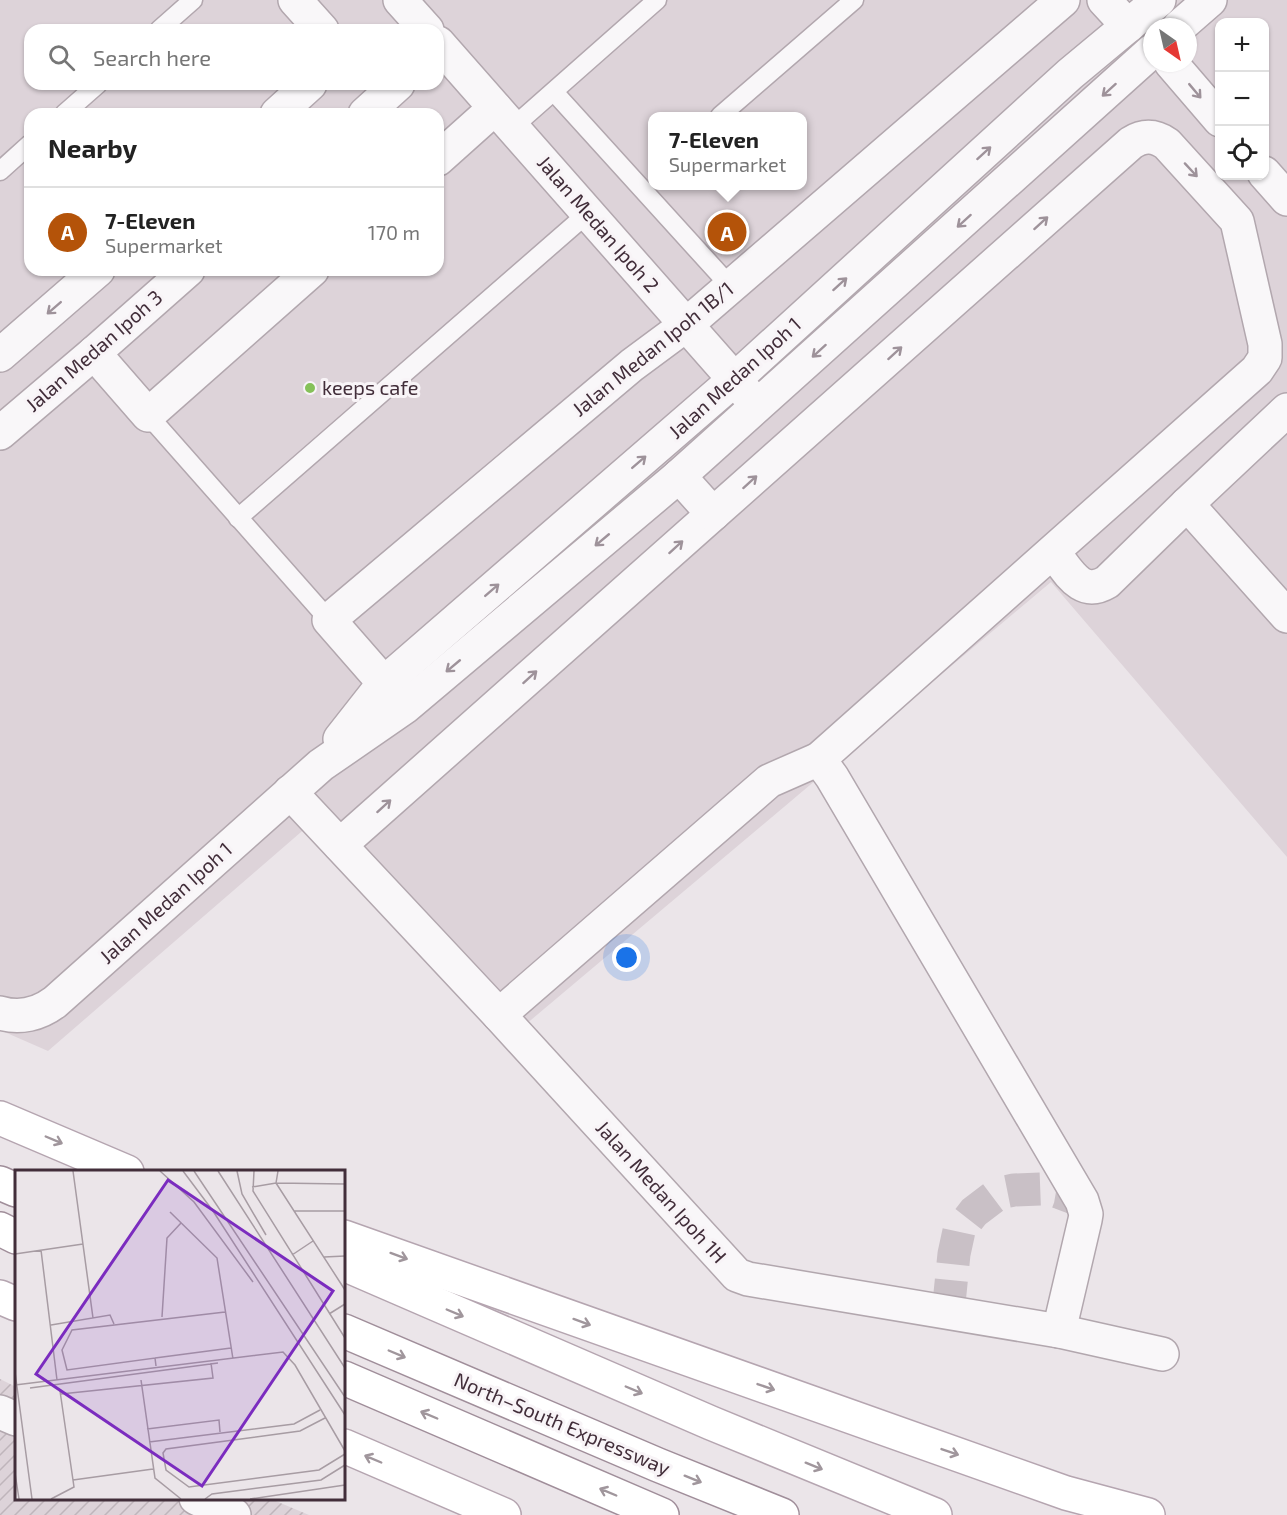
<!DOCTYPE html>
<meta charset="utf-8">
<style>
:root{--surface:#fff;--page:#f6f6f6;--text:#222;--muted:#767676;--line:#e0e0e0;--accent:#b45309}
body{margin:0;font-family:"Exo 2",sans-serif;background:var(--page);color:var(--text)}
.controls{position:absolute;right:18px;top:18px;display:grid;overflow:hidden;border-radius:12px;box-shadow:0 2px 4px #0004}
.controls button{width:54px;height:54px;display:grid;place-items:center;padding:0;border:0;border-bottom:2px solid var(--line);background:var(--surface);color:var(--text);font:30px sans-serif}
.compass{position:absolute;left:1143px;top:18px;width:54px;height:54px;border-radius:50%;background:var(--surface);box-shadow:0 2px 4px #0004;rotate:146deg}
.you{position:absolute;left:627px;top:958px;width:21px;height:21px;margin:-15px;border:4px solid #fff;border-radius:50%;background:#1a73e8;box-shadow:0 0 0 9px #1a73e833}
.badge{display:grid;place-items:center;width:39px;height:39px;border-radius:50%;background:var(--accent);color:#fff;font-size:20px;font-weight:700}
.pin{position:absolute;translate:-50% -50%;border:3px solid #fff;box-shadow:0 2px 6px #0006}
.popup{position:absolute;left:648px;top:112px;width:159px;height:78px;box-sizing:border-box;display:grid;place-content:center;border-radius:12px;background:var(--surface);filter:drop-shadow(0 2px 4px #0005);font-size:20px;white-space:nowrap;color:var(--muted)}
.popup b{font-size:22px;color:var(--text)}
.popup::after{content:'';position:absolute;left:50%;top:100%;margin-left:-12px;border:12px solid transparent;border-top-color:var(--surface)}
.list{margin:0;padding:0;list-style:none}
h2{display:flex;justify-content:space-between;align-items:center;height:78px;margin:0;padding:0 24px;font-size:26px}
h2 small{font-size:20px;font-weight:400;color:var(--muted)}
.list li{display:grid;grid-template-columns:39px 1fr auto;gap:18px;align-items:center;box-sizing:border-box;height:90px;padding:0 24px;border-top:2px solid var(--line)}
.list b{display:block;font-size:22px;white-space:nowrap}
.list p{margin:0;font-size:20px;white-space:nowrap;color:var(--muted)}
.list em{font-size:20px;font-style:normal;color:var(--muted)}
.icon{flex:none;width:33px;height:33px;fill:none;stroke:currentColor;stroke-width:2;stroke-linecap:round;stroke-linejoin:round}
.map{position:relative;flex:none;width:1287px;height:1515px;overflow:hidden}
.search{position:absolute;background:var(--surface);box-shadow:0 2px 4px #0004;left:24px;top:24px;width:420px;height:66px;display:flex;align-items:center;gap:15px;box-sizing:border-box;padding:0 21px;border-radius:18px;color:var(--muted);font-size:22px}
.panel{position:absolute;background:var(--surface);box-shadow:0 2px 4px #0004;left:24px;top:108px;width:420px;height:168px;border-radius:18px}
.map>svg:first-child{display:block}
</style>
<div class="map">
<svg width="1287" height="1515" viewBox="0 0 1287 1515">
<defs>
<pattern id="industrial-furrows" width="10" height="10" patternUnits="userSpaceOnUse" patternTransform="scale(1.5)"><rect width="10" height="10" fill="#ddd3d9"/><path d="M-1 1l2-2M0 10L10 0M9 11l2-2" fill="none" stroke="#bfb5bb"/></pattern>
</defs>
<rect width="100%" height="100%" fill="#ebe5e9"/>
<!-- built -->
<path fill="#ddd3d9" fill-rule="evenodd" d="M 0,0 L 1287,0 L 1287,857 L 1051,582 L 506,1041 L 308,826 L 48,1051 L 0,1030 ZM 1220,22 L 1264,22 L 1264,176 L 1220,176 ZM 1152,27 L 1188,27 L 1188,63 L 1152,63 ZM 30,30 L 438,30 L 438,84 L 30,84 ZM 30,114 L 438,114 L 438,270 L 30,270 ZM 652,116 L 802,116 L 802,186 L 652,186 Z"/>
<!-- industrial -->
<path fill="url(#industrial-furrows)" d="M 0,1379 L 16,1387 L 16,1498 L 271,1499 L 309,1515 L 0,1515 Z"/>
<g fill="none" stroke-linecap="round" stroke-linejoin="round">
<!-- minor-tunnel -->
<path stroke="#c9c0c6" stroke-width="33" stroke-dasharray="33 16" stroke-linecap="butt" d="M 948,1313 L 954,1254 L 959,1231 L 974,1212 L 999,1193 L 1014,1190 L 1041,1189 L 1058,1192 L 1082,1201"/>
<!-- service casing -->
<g stroke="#b2a7ae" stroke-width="21">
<g id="service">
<path d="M 159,30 L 193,0"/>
<path d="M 554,92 L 731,287"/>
<path d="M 64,114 L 98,84"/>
<path d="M 720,116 L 854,0"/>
<path d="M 513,127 L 657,0"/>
<path d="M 0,171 L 30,144"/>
<path d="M 148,415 L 329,620"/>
<path d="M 238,518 L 588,213"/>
</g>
</g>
<!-- minor casing -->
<g stroke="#b2a7ae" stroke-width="36">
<g id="minor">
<path d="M 295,0 L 322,30"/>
<path d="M 400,0 L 427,30"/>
<path d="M 1104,0 L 1128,26"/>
<path d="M 1179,27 L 1210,0"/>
<path d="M 438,43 L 749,396"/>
<path d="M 1171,63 L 1220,120"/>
<path d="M 277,114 L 310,84"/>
<path d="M 365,114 L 398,84"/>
<path d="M 438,159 L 495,108"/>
<path d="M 1264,173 L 1287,199"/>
<path d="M 94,353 L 148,415 L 312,270"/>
<path d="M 0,355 L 98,270"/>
<path d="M 0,433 L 94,353 L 188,270"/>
<path d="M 1187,504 L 1287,616"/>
<path d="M 1053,552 C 1068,570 1080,598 1107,582 L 1187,504 L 1287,410"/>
<path d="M 398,699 L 329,620 L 632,365 L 686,325 L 1063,0"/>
<path d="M 340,739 L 384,683 L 734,380 L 1070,74 L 1159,0"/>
<path d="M 819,759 L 832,777 L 1082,1201 L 1086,1214 L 1085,1220 L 1059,1331"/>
<path d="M 290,792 L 499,1015 L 737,1275 L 748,1279 L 1059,1331 L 1162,1354"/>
<path d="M 340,845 L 713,514"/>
<path d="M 0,1013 C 20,1019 39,1014 55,1002 L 321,765 L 405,707 L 679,476 L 1152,51"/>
<path d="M 499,1015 L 769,781 L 819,759 L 1257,370 L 1265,358 L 1265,344 L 1237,221 L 1167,144 C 1154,135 1144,135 1131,143 L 713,514 L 679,476"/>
<path d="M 0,1412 L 16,1419"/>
<path d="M 196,1498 L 234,1515"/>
</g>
</g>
<!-- primary casing -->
<g stroke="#b5a5b0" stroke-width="36">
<g id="primary">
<path d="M 0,1118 L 127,1172"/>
<path d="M 344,1237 L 1066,1493 L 1148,1515"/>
<path d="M 344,1264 L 711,1423 L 935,1515"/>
<path d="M 0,1297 L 16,1304"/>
<path d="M 344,1446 L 504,1515"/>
</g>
</g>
<!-- motorway casing -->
<g stroke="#a08e9a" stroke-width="36">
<g id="motorway">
<path d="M 0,1183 L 16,1190"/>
<path d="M 0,1229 L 16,1237"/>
<path d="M 344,1331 L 658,1465 L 782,1515"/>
<path d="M 344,1378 L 662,1515"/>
</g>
</g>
<!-- service -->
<use href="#service" stroke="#f9f7f9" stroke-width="18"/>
<!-- minor -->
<use href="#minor" stroke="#f9f7f9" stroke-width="33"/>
<!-- primary -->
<use href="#primary" stroke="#fff" stroke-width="33"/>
<!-- motorway -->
<use href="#motorway" stroke="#fff" stroke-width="33"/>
</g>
<!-- one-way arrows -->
<defs><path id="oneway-shaft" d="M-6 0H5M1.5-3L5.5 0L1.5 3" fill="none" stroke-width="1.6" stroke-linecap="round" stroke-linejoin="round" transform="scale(1.5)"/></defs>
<g stroke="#9e929a">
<use href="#oneway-shaft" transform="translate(1109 90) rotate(138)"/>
<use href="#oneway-shaft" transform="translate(1195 91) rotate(50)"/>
<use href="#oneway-shaft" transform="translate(984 153) rotate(-42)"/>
<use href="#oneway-shaft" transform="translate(1191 170) rotate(47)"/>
<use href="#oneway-shaft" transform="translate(964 221) rotate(138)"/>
<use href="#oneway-shaft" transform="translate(1041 223) rotate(-42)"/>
<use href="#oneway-shaft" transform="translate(840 284) rotate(-42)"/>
<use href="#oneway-shaft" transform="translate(54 308) rotate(139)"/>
<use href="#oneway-shaft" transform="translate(819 351) rotate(138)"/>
<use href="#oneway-shaft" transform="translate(895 353) rotate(-42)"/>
<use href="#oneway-shaft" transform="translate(639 462) rotate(-41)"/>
<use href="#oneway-shaft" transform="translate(750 482) rotate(-42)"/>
<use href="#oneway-shaft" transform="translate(602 540) rotate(140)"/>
<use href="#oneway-shaft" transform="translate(676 547) rotate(-42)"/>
<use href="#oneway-shaft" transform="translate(492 590) rotate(-41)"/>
<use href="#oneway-shaft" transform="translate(453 666) rotate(140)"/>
<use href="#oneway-shaft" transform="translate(530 677) rotate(-42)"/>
<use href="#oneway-shaft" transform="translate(384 806) rotate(-42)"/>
</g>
<g stroke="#a0969c">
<use href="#oneway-shaft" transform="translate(54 1140) rotate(23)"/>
<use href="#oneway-shaft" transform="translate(399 1256) rotate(20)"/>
<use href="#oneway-shaft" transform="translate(455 1313) rotate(23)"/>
<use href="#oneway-shaft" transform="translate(582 1322) rotate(20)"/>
<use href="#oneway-shaft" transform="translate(397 1354) rotate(23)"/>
<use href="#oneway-shaft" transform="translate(766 1387) rotate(19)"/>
<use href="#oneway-shaft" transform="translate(634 1390) rotate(23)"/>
<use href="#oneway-shaft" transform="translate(429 1415) rotate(-157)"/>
<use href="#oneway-shaft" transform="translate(950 1452) rotate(19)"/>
<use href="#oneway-shaft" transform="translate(373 1459) rotate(-157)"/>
<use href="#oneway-shaft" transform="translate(814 1466) rotate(22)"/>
<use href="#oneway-shaft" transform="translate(693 1479) rotate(22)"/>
<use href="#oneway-shaft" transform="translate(608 1492) rotate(-157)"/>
</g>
<!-- markers -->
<circle fill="#85c159" stroke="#f8f4f7" stroke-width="2" cx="310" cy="388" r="6"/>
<g text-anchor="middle" stroke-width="6" stroke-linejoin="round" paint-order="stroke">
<!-- street labels -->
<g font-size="20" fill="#422e3a" stroke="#f8f4f7">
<text transform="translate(598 224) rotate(49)" y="7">Jalan Medan Ipoh 2</text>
<text transform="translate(653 349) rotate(-39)" y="7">Jalan Medan Ipoh 1B/1</text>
<text transform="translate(94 351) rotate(-41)" y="7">Jalan Medan Ipoh 3</text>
<text transform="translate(735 378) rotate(-42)" y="7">Jalan Medan Ipoh 1</text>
<text transform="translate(166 903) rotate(-42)" y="7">Jalan Medan Ipoh 1</text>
<text transform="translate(661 1192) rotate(48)" y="7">Jalan Medan Ipoh 1H</text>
<text transform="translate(562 1424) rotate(23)" y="7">North–South Expressway</text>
</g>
<!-- poi labels -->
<g font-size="20" fill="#422e3a" stroke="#f8f4f7" text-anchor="start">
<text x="322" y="395">keeps cafe</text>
</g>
</g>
<!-- overview -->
<g transform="translate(15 1170)">
<rect width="330" height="330" fill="#ebe5e9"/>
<path fill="none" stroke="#a79ca3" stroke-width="1.5" d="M 58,1 L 78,148M 145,1 L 179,32 L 238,112M 168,1 L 198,41 L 330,245M 179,1 L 330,227M 203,1 L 330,198M 222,1 L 227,24 L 251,65M 239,1 L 238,21 L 330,168M 263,1 L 261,13 L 330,120M 237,17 L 261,13 L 330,14M 279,41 L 330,41M 155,42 L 202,88 L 218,189M 26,80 L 42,210M 0,84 L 68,74M 277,85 L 298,71M 309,87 L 330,86M 314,144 L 330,134M 147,147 L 152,68 L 166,53M 36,155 L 95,145 L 99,154M 140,188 L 216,178M 141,196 L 140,188 L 52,200 L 47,180 L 57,160 L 210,142M 0,202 L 17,329M 126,210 L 140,308 L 166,329M 0,215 L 268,182 L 280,195 L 330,281M 15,218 L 203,193M 46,224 L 198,208 L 196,193M 310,248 L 285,261 L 151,279 L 148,283 L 151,300 L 174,317 L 304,300 L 330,284M 132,259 L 204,250 L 205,262M 134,272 L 279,254 L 305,240M 0,303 L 4,329M 58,310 L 138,299M 36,329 L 59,317 L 45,221M 190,329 L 197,324 L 306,310 L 330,295M 235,329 L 330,315"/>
<path fill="#7b2cbf" fill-opacity="0.15" stroke="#7b2cbf" stroke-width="3" d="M 153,10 L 318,121 L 187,316 L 21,204 Z"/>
<rect width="330" height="330" fill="none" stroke="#422e3a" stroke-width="3"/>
</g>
</svg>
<div class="controls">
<button>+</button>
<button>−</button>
<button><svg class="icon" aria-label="locate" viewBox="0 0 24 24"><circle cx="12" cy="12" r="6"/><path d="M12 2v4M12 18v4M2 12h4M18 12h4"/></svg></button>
</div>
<svg class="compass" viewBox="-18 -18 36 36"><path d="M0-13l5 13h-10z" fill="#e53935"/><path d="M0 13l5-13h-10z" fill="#767676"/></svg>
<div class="you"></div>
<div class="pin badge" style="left:727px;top:232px">A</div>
<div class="popup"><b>7-Eleven</b>Supermarket</div>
<div class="search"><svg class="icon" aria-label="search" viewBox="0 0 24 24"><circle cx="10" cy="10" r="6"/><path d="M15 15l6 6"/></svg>Search here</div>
<section class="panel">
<h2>Nearby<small></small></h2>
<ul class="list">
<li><span class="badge">A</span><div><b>7-Eleven</b><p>Supermarket</p></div><em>170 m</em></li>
</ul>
</section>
</div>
